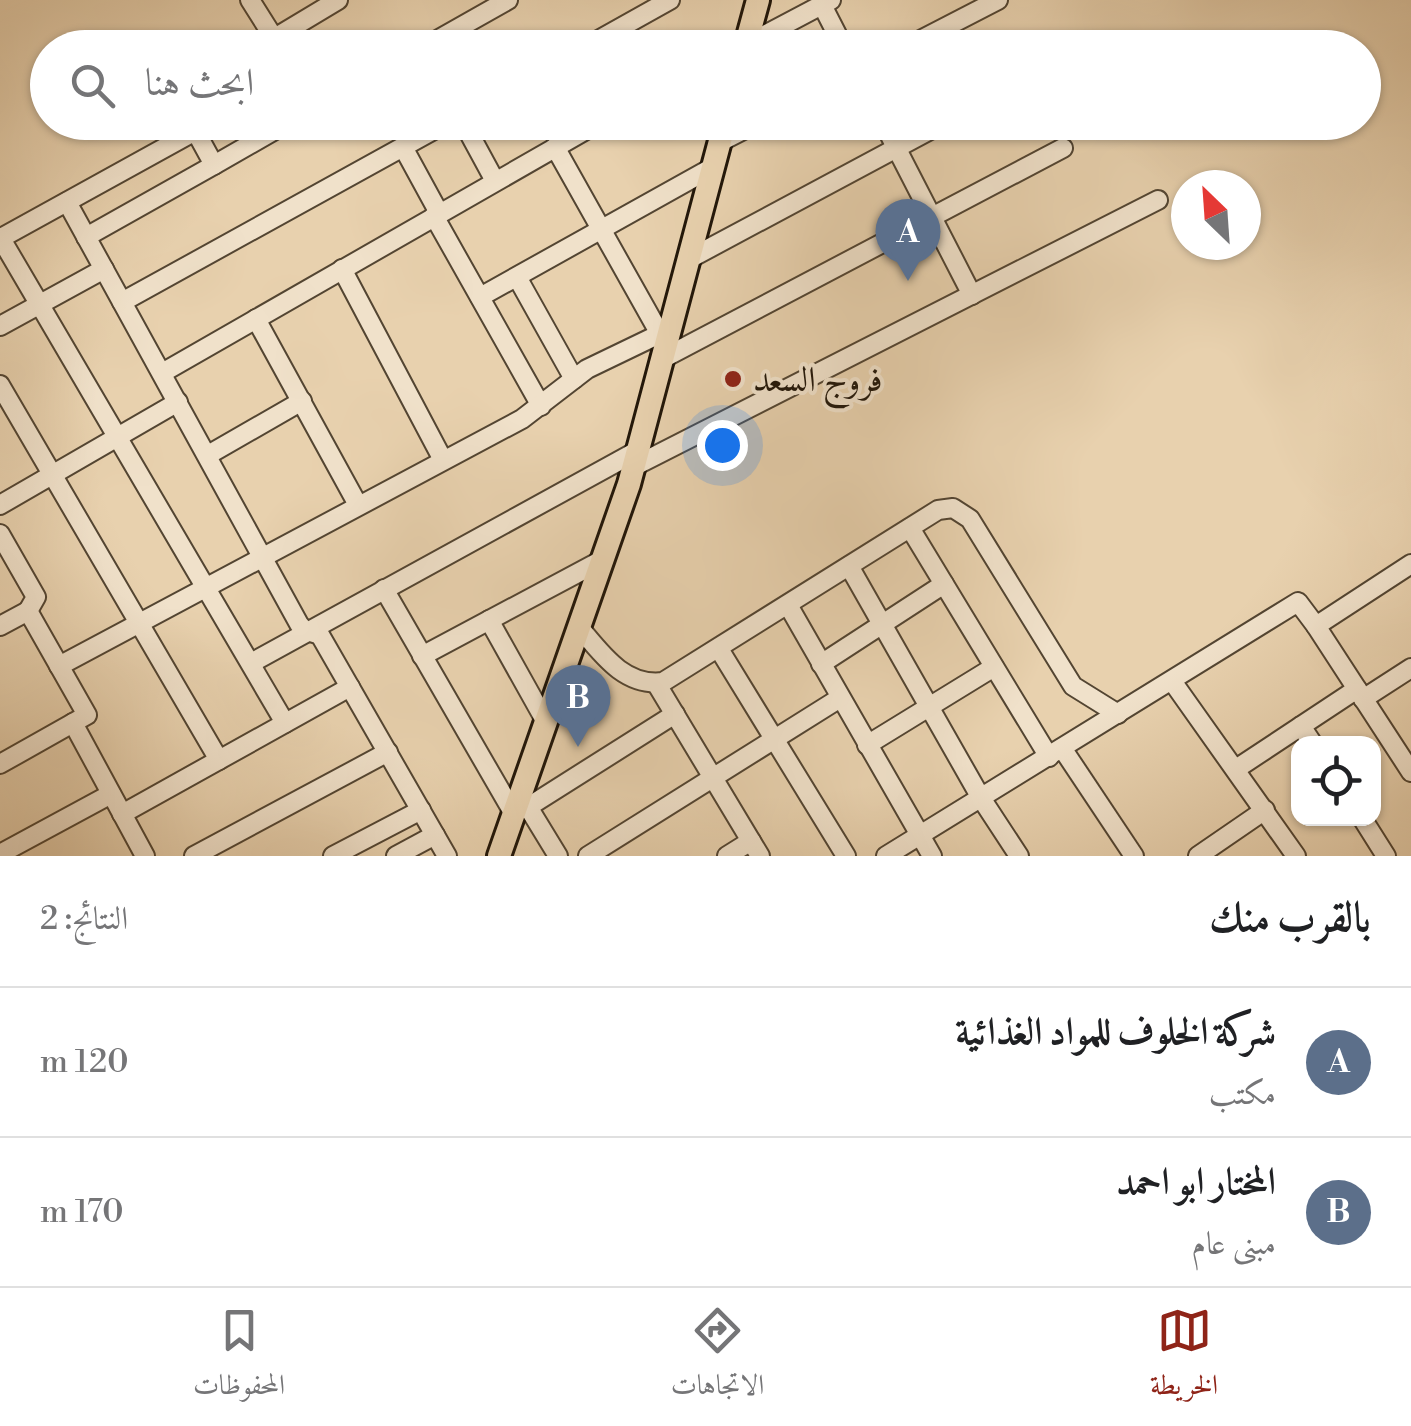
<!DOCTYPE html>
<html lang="ar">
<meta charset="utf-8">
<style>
:root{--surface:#fff;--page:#f2f2f2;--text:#202124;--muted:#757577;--line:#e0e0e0;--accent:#8f2418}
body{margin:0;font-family:"Libre Bodoni",Amiri,serif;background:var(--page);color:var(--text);direction:rtl}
.controls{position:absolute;right:30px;bottom:30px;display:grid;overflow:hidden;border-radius:20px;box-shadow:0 2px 8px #0004}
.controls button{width:90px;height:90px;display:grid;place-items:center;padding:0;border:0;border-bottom:2px solid var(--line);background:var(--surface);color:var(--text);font:50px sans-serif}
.compass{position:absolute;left:1171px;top:170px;width:90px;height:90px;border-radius:50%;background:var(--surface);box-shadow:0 2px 8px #0004;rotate:335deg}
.you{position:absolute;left:722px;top:445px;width:35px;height:35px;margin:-25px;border:8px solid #fff;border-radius:50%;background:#1a73e8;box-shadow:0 0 0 15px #1a73e833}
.badge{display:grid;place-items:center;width:65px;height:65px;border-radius:50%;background:var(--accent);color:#fff;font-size:32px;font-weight:700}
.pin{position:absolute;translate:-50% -82px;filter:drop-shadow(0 2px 5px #0008)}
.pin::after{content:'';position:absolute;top:52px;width:35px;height:30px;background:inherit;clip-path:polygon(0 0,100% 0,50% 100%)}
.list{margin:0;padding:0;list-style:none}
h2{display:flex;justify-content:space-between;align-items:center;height:130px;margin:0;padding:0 40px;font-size:42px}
h2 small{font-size:32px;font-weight:400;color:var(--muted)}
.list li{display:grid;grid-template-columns:65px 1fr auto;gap:30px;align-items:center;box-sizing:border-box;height:150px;padding:0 40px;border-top:2px solid var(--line)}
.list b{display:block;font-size:38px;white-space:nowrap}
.list p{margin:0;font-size:32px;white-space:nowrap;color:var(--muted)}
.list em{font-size:32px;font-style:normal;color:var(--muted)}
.icon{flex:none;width:55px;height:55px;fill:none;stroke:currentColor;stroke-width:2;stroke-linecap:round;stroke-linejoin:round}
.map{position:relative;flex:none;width:1411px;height:856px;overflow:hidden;direction:ltr}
.search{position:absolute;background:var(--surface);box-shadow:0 2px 8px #0004;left:30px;right:30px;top:30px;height:110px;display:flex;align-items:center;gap:25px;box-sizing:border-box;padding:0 35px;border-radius:55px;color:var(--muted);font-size:38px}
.sheet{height:430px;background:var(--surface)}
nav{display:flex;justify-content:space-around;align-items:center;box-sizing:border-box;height:140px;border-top:2px solid var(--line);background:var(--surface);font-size:28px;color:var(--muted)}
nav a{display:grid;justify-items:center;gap:5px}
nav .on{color:var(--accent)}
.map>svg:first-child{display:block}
</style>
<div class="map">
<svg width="1411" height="856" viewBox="0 0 1411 856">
<rect width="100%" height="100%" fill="#e8d1ae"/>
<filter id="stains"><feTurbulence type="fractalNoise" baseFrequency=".002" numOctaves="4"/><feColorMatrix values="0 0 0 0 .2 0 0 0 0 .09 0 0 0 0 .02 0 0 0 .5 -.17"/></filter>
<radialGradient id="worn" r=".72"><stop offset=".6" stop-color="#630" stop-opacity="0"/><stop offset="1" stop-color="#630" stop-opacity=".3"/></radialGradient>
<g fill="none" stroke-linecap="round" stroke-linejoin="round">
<!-- minor casing -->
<g stroke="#534532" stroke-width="22">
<g id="minor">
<path d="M 250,0 L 274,38"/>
<path d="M 822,5 L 844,48"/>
<path d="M 746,45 L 831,0"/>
<path d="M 258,48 L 338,0"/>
<path d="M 423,48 L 508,0"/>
<path d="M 584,48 L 670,0"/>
<path d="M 905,48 L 998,0"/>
<path d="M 463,122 L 495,181"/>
<path d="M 883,122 L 972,295"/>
<path d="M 126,124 L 129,122"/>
<path d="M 720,142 L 759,122"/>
<path d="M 403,147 L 439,213"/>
<path d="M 555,147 L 660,334"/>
<path d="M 214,165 L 289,122"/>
<path d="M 67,202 L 299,624 L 304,630 L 320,635 L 447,856"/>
<path d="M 434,216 L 541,406"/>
<path d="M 0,237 L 285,723"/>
<path d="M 86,237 L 214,165 L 191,123"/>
<path d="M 1,238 L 195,131"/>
<path d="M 689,259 L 945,122"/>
<path d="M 342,269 L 443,460"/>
<path d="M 517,277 L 574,379"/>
<path d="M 480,297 L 713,167"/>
<path d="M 122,302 L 448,122"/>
<path d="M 256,319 L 358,505"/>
<path d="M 0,326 L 104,269"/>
<path d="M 662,359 L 1063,148"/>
<path d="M 162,373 L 600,122"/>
<path d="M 0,385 L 219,760"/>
<path d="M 208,455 L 302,401"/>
<path d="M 633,467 L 1158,200"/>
<path d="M 0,505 L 178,402"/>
<path d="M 910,528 L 1049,757"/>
<path d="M 0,534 L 36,597 L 28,611"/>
<path d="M 849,566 L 981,798 L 1019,856"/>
<path d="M 384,589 L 514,814"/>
<path d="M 788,605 L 932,856"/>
<path d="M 489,620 L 546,722"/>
<path d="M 0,626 L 28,611 L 87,715 L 0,764"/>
<path d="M 1316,626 L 1411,772"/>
<path d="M 579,627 C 601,653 624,687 663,682 L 938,510 L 953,508 L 970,519 L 1073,686 L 1118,714"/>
<path d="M 719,649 L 846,856"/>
<path d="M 422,656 L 602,560"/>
<path d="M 251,663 L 637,451"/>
<path d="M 821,664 L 944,584"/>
<path d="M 59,666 L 522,419 L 587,369 L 670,329"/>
<path d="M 1172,681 L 1296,856"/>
<path d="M 656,683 L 760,856"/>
<path d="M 1363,699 L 1411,668"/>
<path d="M 73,723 L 145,856"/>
<path d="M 1301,726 L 1313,744"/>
<path d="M 867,745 L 994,667"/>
<path d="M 1062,748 L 1134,856"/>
<path d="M 1236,769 L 1357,689"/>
<path d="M 522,797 L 558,856"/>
<path d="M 528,807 L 675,714"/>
<path d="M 122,814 L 350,687"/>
<path d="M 1362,818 L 1386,856"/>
<path d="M 0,854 L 111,794"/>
<path d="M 194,856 L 388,752"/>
<path d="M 333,856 L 421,810"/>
<path d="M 396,856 L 435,835"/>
<path d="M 588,856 L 840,698"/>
<path d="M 727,856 L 751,841"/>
<path d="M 886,856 L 1298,602 L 1316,626 L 1411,564"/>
<path d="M 1198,856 L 1265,810"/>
</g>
</g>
<!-- major casing -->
<g stroke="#211609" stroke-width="28">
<g id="major">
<path d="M 745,48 L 758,0"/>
<path d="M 499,856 L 629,484 L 725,122"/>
</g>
</g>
<!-- minor -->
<use href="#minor" stroke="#f0e1ca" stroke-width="18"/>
<!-- major -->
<use href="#major" stroke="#e8d1ae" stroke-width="22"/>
</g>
<!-- markers -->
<circle fill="#8f2418" stroke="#f0e1ca" stroke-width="4" cx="733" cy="379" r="10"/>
<g text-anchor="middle" stroke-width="8" stroke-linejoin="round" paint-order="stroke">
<!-- poi labels -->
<g font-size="35" fill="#211609" stroke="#f0e1ca" text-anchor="start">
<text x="753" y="391">فروج السعد</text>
</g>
</g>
<rect width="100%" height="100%" filter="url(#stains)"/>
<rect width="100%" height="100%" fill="url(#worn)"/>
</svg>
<div class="controls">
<button><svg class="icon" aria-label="locate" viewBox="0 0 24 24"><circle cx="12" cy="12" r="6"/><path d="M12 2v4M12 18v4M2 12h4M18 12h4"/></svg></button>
</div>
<svg class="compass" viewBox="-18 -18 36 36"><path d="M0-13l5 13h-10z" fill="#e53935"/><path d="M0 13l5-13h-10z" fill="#757577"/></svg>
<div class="you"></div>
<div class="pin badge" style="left:908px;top:281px;background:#5c6f8a">A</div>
<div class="pin badge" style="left:578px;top:747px;background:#5c6f8a">B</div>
<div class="search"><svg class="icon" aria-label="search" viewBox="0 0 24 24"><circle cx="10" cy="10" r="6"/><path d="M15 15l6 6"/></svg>ابحث هنا</div>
</div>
<section class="sheet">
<h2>بالقرب منك<small>النتائج: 2</small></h2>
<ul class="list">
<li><span class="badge" style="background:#5c6f8a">A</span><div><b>شركة الخلوف للمواد الغذائية</b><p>مكتب</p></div><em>120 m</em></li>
<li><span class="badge" style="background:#5c6f8a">B</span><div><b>المختار ابو احمد</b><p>مبنى عام</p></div><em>170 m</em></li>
</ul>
</section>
<nav>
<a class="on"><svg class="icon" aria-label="map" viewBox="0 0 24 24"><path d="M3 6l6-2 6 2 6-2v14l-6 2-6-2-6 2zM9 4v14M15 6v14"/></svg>الخريطة</a>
<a><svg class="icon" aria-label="directions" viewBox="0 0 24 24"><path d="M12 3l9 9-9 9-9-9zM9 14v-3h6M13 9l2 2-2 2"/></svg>الاتجاهات</a>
<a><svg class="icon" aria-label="saved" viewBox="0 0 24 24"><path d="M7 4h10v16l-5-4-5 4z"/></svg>المحفوظات</a>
</nav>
